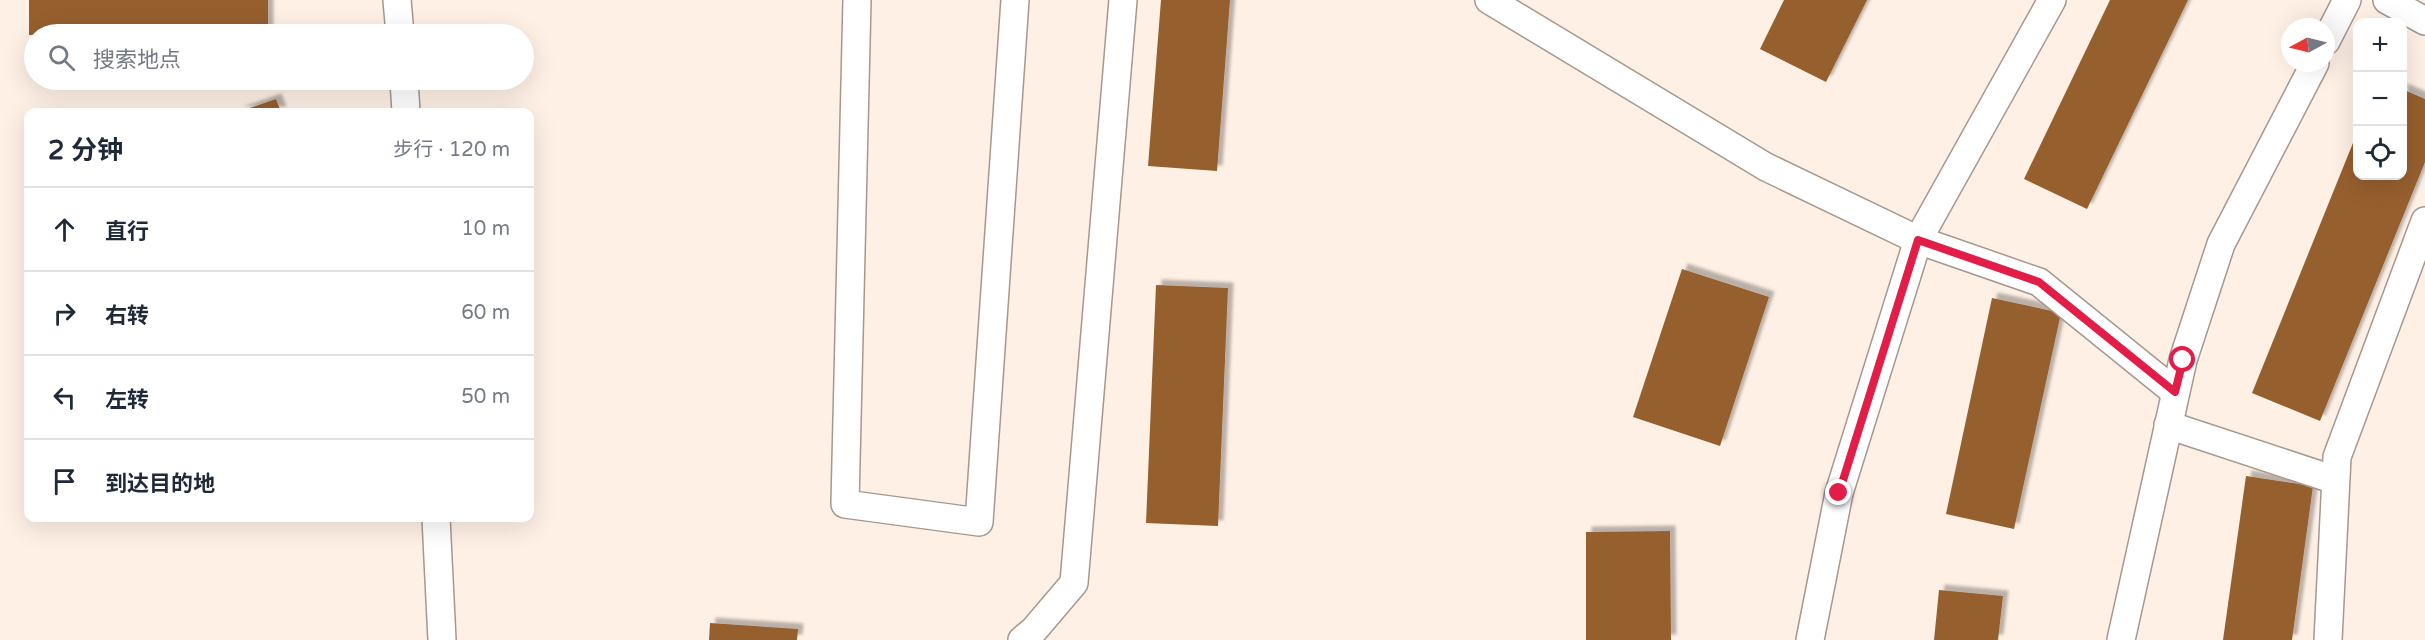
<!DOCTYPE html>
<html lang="zh">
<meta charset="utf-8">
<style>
:root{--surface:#fff;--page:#f2f2f3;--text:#1f2937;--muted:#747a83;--line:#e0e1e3}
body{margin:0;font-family:"Varela Round","Noto Sans SC",sans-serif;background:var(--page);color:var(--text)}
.controls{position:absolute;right:18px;top:18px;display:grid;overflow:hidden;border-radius:12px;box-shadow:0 6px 24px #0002}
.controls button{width:54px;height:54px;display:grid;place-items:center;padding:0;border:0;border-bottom:2px solid var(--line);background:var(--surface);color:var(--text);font:30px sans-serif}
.compass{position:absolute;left:2281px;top:18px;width:54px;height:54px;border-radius:50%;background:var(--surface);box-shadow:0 6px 24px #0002;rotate:263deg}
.stop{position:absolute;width:18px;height:18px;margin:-14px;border:4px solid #e11d48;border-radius:50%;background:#fff}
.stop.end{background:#e11d48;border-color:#fff;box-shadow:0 2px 6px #0008}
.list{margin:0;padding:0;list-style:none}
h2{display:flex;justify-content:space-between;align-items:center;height:78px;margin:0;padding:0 24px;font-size:26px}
h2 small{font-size:20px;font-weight:400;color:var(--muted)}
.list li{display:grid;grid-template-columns:39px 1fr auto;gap:18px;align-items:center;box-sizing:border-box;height:84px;padding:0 24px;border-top:2px solid var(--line)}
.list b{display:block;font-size:22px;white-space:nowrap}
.list em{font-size:20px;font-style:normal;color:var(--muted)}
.icon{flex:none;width:33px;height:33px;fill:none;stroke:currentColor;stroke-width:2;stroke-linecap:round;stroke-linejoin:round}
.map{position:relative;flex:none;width:2425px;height:640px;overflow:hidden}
.search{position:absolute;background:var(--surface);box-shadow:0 6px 24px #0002;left:24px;top:24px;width:510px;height:66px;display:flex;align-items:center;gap:15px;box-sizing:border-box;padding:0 21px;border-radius:33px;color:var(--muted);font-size:22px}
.panel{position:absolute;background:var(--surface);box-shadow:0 6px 24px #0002;left:24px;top:108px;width:510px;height:414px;border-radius:12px}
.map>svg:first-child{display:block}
</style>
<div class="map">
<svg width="2425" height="640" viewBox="0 0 2425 640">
<defs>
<filter id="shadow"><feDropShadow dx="5.5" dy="-5.5" stdDeviation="1.5" flood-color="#0004"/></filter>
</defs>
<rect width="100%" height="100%" fill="#fef0e5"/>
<!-- building -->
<g fill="#965f2f" filter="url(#shadow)">
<path d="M 29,0 L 268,0 L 268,34 L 29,35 Z"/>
<path d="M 1161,0 L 1230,0 L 1217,171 L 1148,166 Z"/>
<path d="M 1784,0 L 1867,0 L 1826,82 L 1760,49 Z"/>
<path d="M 2110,0 L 2188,0 L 2087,209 L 2024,179 Z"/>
<path d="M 2402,89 L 2425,99 L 2425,162 L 2320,421 L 2252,393 L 2357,133 L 2358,176 L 2402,176 Z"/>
<path d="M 276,99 L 281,112 L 238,112 Z"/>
<path d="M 1682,269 L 1769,297 L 1720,446 L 1633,417 Z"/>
<path d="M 1156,285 L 1228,288 L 1218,526 L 1146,523 Z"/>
<path d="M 1992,298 L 2061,313 L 2014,529 L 1946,514 Z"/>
<path d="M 2246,476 L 2313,486 L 2292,640 L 2223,640 Z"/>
<path d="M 1670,531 L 1671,640 L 1586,640 L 1586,532 Z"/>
<path d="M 1939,590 L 2003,596 L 1998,640 L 1934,640 Z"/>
<path d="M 710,623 L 798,629 L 797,640 L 709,640 Z"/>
</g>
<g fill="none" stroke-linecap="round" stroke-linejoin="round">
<!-- minor casing -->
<g stroke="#a6988f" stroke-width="30">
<g id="minor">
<path d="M 397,0 L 400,34"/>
<path d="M 857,0 L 845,504 L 979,522 L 1015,0"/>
<path d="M 1489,0 L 1766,167 L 1918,240 L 2039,282 L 2175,392"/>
<path d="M 2387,0 L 2425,21"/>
<path d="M 2326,41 L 2347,0"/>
<path d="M 404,80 L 406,112"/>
<path d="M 2168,425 L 2335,480"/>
<path d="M 436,518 L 442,640"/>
<path d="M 1022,640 L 1034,630 L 1074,583 L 1123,0"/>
<path d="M 1810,640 L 1839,493 L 1918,240 L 2052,0"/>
<path d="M 2121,640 L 2183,360 L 2221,244 L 2315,63"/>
<path d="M 2328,640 L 2337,457 L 2425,221"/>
</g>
</g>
<!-- minor -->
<use href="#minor" stroke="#fff" stroke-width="27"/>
</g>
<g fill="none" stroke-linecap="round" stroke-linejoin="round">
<!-- route -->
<path stroke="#e11d48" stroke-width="8" d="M 1839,493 L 1918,240 L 2039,282 L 2175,392 L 2183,360"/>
</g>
</svg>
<div class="controls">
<button>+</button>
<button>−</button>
<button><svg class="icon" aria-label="locate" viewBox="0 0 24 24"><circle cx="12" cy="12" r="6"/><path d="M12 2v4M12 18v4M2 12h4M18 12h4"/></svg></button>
</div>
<svg class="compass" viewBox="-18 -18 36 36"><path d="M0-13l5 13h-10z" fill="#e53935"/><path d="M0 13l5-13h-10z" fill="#747a83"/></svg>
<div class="stop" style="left:2183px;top:360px"></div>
<div class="stop end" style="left:1839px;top:493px"></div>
<div class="search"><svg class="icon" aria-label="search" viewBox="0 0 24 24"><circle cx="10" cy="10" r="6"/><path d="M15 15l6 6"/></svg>搜索地点</div>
<section class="panel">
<h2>2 分钟<small>步行 · 120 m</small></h2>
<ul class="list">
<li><svg class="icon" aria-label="ahead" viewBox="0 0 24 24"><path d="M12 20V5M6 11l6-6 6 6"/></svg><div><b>直行</b></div><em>10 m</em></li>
<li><svg class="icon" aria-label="right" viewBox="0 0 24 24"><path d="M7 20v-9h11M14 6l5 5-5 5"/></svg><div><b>右转</b></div><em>60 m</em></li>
<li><svg class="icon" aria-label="left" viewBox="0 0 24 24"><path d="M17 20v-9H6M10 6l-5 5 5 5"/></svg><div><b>左转</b></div><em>50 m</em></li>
<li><svg class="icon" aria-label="arrive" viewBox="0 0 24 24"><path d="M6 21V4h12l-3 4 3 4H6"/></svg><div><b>到达目的地</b></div></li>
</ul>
</section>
</div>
